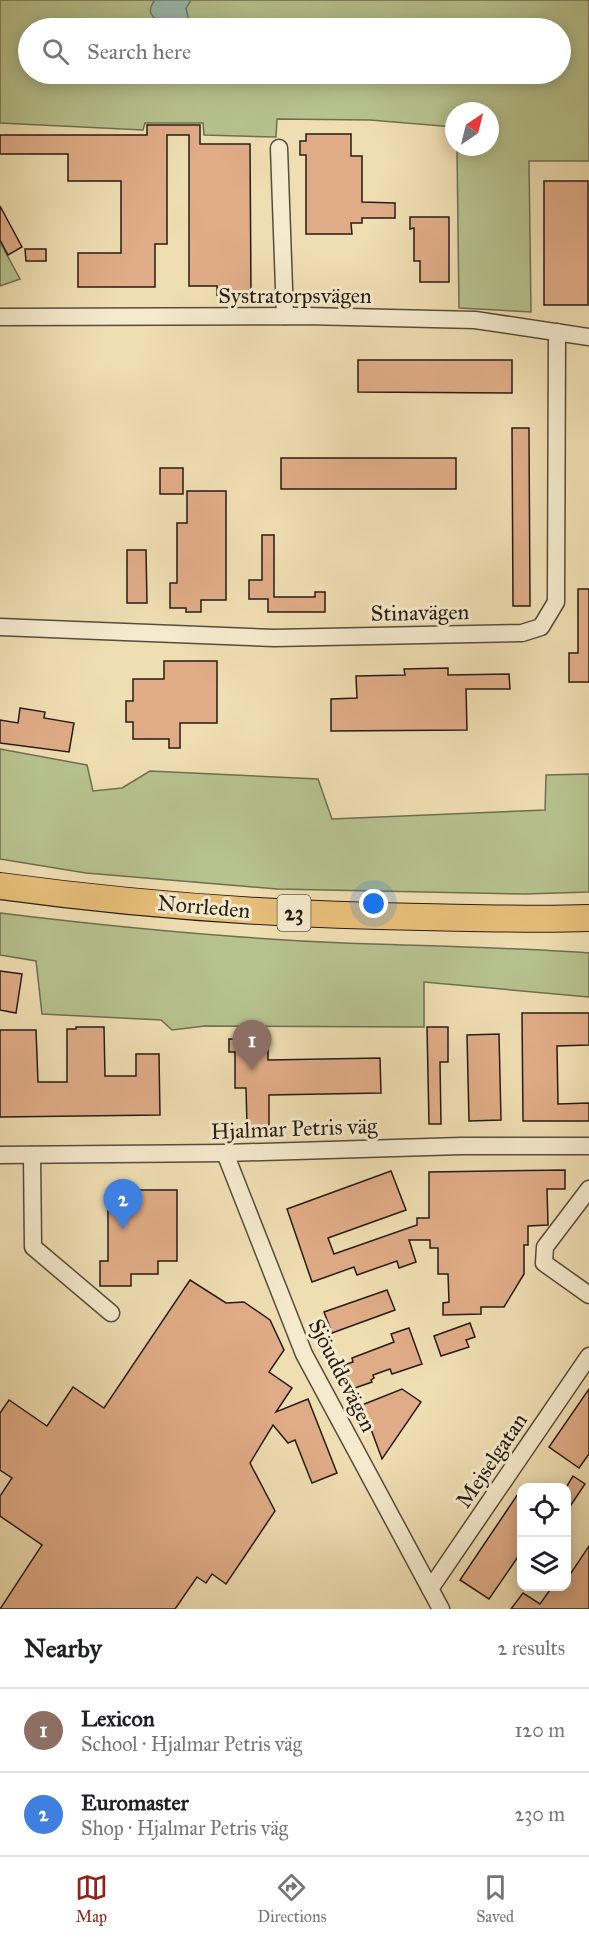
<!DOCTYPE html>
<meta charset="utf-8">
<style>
:root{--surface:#fff;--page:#f2f2f2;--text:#202124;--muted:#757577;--line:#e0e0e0;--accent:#8f2418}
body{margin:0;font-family:"IM FELL Great Primer",serif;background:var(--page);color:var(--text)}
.controls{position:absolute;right:18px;bottom:18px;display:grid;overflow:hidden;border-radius:12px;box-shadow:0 3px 15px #0003}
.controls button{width:54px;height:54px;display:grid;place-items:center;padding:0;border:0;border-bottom:2px solid var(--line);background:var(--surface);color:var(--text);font:30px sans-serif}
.compass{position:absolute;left:445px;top:102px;width:54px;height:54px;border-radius:50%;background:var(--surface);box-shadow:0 3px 15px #0003;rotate:35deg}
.you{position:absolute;left:374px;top:904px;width:21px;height:21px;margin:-15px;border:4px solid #fff;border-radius:50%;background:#1a73e8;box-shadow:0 0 0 9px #1a73e833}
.badge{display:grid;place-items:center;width:39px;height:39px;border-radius:50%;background:var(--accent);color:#fff;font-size:20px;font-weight:700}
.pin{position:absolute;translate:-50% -50px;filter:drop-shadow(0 2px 3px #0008)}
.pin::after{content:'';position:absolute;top:32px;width:21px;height:18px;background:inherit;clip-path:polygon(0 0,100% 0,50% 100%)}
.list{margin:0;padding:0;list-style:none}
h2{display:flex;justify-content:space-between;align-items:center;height:78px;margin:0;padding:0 24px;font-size:26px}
h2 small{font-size:20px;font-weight:400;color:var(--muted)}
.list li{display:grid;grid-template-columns:39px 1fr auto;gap:18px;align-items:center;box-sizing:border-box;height:84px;padding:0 24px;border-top:2px solid var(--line)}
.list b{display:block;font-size:22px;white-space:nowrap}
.list p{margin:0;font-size:20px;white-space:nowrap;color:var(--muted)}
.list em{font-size:20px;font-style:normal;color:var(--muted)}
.icon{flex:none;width:33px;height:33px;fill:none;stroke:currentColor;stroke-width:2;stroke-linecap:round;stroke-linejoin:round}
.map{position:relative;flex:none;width:589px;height:1609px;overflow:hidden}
.search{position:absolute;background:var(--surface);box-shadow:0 3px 15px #0003;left:18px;right:18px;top:18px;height:66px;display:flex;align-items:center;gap:15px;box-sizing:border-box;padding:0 21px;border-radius:33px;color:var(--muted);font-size:22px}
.sheet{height:246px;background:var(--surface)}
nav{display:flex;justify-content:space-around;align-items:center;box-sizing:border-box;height:84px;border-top:2px solid var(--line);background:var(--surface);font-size:16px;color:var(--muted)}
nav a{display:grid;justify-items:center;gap:3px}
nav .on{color:var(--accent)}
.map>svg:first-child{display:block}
</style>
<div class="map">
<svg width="589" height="1609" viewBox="0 0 589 1609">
<rect width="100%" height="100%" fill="#efdeb2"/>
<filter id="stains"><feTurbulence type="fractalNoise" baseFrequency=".00333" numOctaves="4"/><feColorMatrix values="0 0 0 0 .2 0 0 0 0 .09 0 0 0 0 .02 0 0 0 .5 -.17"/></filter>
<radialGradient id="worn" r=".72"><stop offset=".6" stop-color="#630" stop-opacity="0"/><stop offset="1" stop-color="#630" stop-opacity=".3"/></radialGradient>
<!-- green -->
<g fill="#b7c28e" stroke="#6e6f51" stroke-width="1.5" fill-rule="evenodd">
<path d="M 0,0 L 589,0 L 589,161 L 529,161 L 531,312 L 459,308 L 457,147 L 490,147 L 490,111 L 454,111 L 454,127 L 370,120 L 277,119 L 276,137 L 204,135 L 203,123 L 145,123 L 143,130 L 0,123 ZM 28,28 L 560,28 L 560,74 L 28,74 Z"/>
<path d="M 0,242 L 20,279 L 0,286 Z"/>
<path d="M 0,749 L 87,765 L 93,791 L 122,788 L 150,771 L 318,779 L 332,819 L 545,810 L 546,775 L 589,774 L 589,892 L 525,894 L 277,889 L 86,873 L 0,859 Z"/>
<path d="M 0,913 C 114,927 229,938 344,943 C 426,946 507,947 589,953 L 589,997 L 424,982 L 424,1027 L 205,1026 L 172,1030 L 161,1020 L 42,1014 L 36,961 L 0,955 Z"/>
</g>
<!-- water -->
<path fill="#9abcad" stroke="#6c7c70" stroke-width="1.5" d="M 155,0 L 191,0 L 186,8 L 189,21 L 188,27 L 183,28 L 163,28 C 155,17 144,14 155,0 Z"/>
<!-- building -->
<g fill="#e0ac87" stroke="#261c14" stroke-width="1.5">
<path d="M 147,125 L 200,125 L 200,144 L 250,144 L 251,296 L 217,295 L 217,286 L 189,286 L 189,135 L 167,135 L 167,244 L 155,244 L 155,287 L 78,287 L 78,253 L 121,253 L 121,181 L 68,181 L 68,154 L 0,154 L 0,135 L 147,135 Z"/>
<path d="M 306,134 L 351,134 L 351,156 L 362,156 L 362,202 L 395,203 L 395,218 L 362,218 L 362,223 L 351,223 L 352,234 L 306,234 L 306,155 L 300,155 L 300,141 L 306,141 Z"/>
<rect x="544" y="181" width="44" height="124"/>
<path d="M 0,206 L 22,247 L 8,255 L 0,240 Z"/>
<path d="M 410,217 L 449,217 L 449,282 L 420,282 L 420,261 L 414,261 L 414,228 L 410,229 Z"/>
<path d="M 25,249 L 46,249 L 46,261 L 26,261 Z"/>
<path d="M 358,360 L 512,360 L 512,393 L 358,392 Z"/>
<path d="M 512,428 L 529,428 L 530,606 L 513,606 Z"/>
<rect x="281" y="458" width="175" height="31"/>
<rect x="160" y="468" width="23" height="26"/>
<path d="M 187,491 L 226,491 L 226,600 L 201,600 L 201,612 L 186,612 L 186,608 L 170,608 L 170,583 L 177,583 L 177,523 L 187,523 Z"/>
<path d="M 262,535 L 274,535 L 274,597 L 315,597 L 315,592 L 325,592 L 325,612 L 268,612 L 268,599 L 249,599 L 249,580 L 262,580 Z"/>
<path d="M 127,550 L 146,550 L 147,603 L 127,603 Z"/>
<path d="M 578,589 L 589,589 L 589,682 L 569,682 L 569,653 L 578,653 Z"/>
<path d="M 164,661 L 217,661 L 217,723 L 180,723 L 180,748 L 169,748 L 169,739 L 133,739 L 133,722 L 126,722 L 126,701 L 133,701 L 133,679 L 164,679 Z"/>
<path d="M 448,668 L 448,675 L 509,674 L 510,689 L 466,689 L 467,730 L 331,731 L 331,699 L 357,698 L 356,676 L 405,675 L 404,669 Z"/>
<path d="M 20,708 L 45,712 L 44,718 L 74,723 L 69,752 L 0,743 L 0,720 L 18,723 Z"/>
<path d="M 0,971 L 22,974 L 16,1013 L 0,1010 Z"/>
<path d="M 522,1013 L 589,1013 L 589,1045 L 557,1046 L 558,1104 L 589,1103 L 589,1121 L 523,1121 Z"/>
<path d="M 76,1027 L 104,1027 L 105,1076 L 136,1076 L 136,1054 L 159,1054 L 160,1115 L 0,1117 L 0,1030 L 36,1030 L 38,1082 L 67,1082 L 67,1029 L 76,1029 Z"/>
<path d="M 427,1027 L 448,1027 L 448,1062 L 440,1062 L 441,1124 L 429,1124 Z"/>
<path d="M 499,1034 L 501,1120 L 469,1121 L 467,1035 Z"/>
<path d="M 229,1039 L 255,1039 L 255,1043 L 268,1043 L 268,1060 L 380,1058 L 381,1093 L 269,1095 L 269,1126 L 247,1126 L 246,1088 L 235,1088 L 235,1052 L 229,1052 Z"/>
<path d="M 565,1170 L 565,1189 L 547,1189 L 548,1225 L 528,1226 L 528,1245 L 524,1245 L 524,1274 L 504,1307 L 481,1307 L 481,1314 L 443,1315 L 443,1303 L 449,1302 L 448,1274 L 438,1274 L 438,1248 L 430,1248 L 430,1240 L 409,1240 L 416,1262 L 399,1268 L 397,1261 L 357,1275 L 354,1267 L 312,1282 L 287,1209 L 391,1171 L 406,1210 L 328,1238 L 334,1254 L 417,1225 L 417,1218 L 429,1218 L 429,1172 Z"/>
<path d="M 108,1190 L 177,1190 L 177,1261 L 158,1261 L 158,1274 L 131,1274 L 131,1286 L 100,1286 L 100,1261 L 108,1261 Z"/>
<path d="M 190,1280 L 226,1303 L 244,1302 L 270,1320 L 284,1350 L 269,1372 L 292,1388 L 276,1412 L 308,1399 L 337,1473 L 312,1483 L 295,1440 L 288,1443 L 273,1425 L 250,1463 L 275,1511 L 226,1584 L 212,1574 L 206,1583 L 197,1577 L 175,1609 L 0,1609 L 42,1545 L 0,1516 L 0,1496 L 12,1478 L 0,1470 L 0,1413 L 9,1400 L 47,1426 L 73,1387 L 104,1408 Z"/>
<path d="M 387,1290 L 395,1310 L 332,1333 L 324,1312 Z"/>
<path d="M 470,1323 L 475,1337 L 466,1340 L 469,1347 L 441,1356 L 434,1336 Z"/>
<path d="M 409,1328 L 422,1364 L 392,1374 L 390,1369 L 373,1375 L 374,1378 L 371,1380 L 372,1382 L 352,1389 L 344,1365 L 353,1362 L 352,1358 L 394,1342 L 391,1334 Z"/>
<path d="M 402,1389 L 421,1402 L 382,1459 L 362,1405 Z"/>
<path d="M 589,1389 L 589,1454 L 579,1468 L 549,1447 Z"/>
<path d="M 573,1476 L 585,1484 L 567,1511 L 567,1486 Z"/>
<path d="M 522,1488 L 522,1551 L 489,1599 L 460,1580 Z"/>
<path d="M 589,1546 L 589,1609 L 511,1609 L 523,1593 L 540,1604 L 552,1587 L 567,1587 L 567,1579 Z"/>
</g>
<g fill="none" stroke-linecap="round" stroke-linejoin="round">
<!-- minor casing -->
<g stroke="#584c3c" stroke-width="19">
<g id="minor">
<path d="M 279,148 L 285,316"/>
<path d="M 0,317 L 306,316 L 475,320 L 589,337"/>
<path d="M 0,627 L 274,638 L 522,633 L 541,627 L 556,602 L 557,332"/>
<path d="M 225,1153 L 304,1354 L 441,1609"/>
<path d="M 0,1155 L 225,1153 L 461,1146 L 589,1146"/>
<path d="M 32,1155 L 33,1247 L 111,1313"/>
<path d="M 589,1189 L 545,1247 L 544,1263 L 589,1295"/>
<path d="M 430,1589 L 589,1356"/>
</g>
</g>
<!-- highway casing -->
<g stroke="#261c14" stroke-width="28">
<path id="highway" d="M 0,886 C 139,905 281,915 421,917 C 477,918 533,920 589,918"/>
</g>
<!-- minor -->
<use href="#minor" stroke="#f5eacd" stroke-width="16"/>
<!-- highway -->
<use href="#highway" stroke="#e8bf79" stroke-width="26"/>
</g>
<g text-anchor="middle" stroke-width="6" stroke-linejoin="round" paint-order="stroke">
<!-- shield labels -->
<rect fill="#f5eacd" stroke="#645a4c" stroke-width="1.5" x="277.5" y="895" width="33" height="36" rx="4.5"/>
<g font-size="21" font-weight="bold" fill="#261c14">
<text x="294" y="920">23</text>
</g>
<!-- street labels -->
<g font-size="22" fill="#261c14" stroke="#f5eacd">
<text x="295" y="303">Systratorpsvägen</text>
<text transform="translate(420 612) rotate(-1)" y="8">Stinavägen</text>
<text transform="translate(204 906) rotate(5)" y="8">Norrleden</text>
<text transform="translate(294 1128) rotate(-2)" y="8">Hjalmar Petris väg</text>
<text transform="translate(343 1375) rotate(63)" y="8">Sjöuddevägen</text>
<text transform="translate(491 1460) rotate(-56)" y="8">Mejselgatan</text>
</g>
</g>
<rect width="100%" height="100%" filter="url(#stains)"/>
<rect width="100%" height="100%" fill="url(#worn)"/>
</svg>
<div class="controls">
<button><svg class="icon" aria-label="locate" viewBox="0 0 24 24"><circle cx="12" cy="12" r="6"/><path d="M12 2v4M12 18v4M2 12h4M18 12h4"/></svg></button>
<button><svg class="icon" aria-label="layers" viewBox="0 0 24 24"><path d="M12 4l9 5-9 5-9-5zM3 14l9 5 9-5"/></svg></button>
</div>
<svg class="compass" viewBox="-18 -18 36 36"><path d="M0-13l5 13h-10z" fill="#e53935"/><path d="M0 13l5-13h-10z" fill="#757577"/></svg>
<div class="you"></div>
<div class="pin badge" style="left:252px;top:1070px;background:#8d6e63">1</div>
<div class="pin badge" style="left:123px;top:1229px;background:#3f7fe0">2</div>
<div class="search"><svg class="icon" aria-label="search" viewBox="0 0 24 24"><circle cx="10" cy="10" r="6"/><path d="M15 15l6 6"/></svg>Search here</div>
</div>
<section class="sheet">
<h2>Nearby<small>2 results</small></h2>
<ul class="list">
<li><span class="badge" style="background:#8d6e63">1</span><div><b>Lexicon</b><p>School · Hjalmar Petris väg</p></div><em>120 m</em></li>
<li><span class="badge" style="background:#3f7fe0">2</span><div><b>Euromaster</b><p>Shop · Hjalmar Petris väg</p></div><em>230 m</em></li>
</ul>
</section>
<nav>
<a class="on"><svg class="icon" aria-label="map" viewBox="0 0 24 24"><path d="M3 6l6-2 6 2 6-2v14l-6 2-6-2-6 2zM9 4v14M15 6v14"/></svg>Map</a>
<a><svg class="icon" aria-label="directions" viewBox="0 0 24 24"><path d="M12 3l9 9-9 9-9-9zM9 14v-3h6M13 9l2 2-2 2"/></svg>Directions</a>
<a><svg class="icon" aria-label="saved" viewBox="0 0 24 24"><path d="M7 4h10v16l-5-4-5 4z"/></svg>Saved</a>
</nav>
